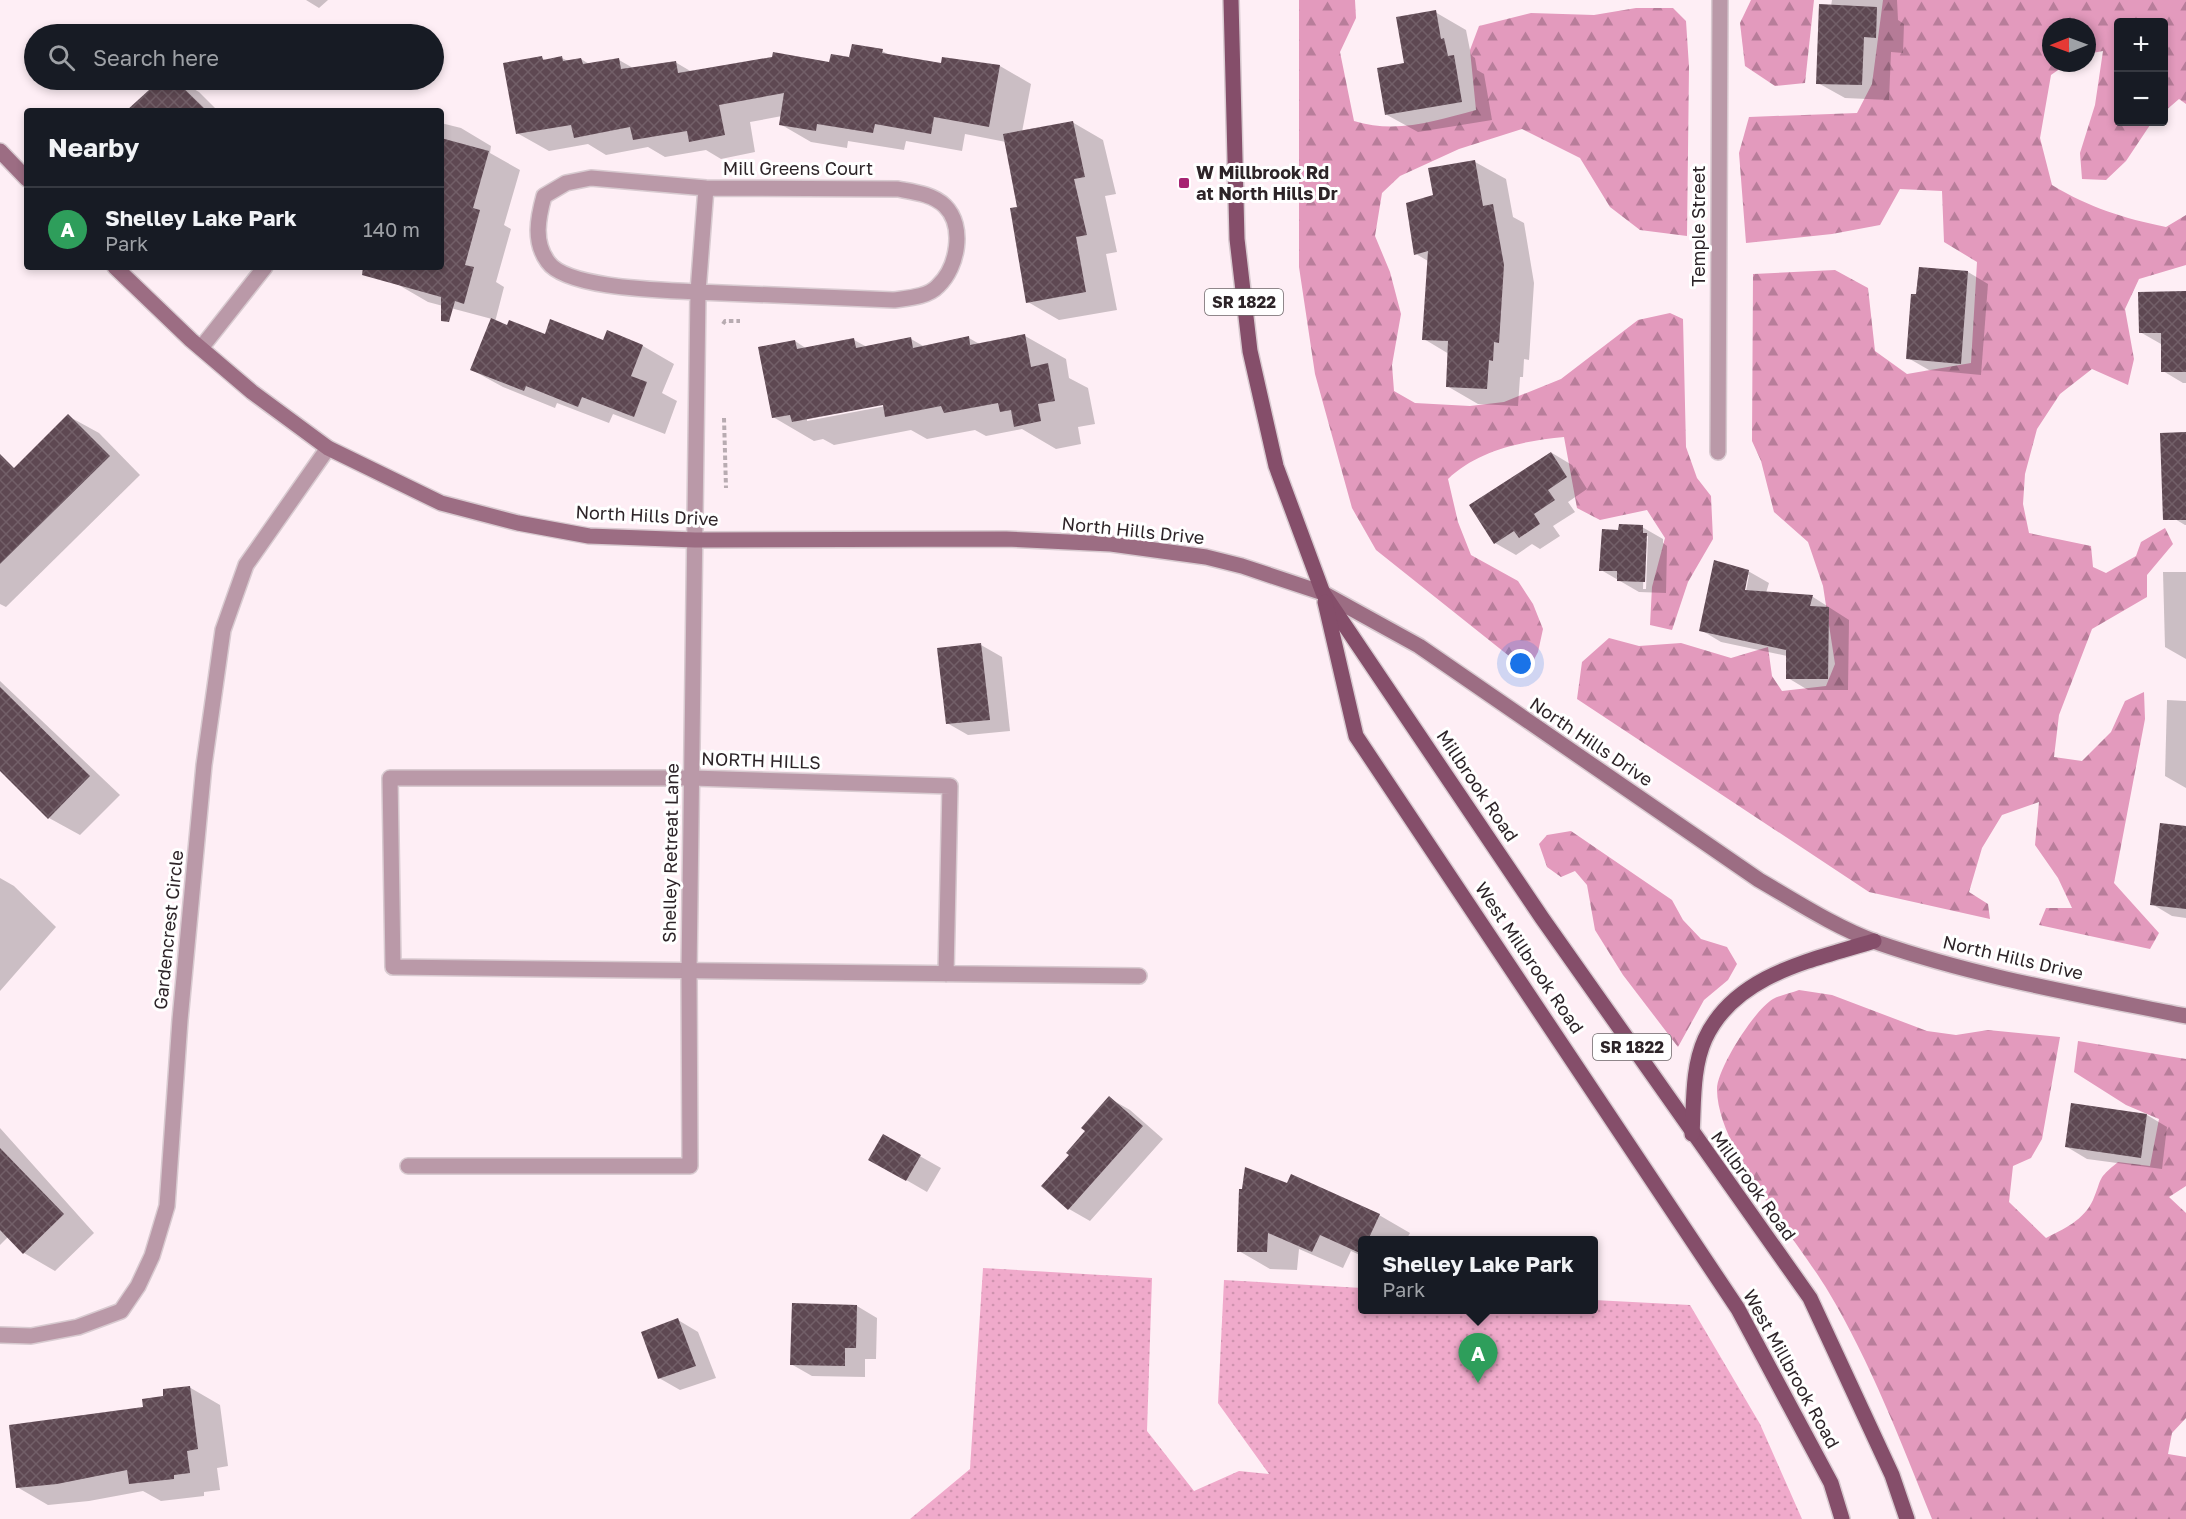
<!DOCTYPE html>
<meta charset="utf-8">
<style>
:root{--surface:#171b24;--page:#242831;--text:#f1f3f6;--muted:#9ea1a6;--line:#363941;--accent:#cf96bb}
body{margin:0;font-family:"Golos Text",sans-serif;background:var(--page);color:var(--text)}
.controls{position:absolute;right:18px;top:18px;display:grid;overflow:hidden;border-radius:6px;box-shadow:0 3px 9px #0003}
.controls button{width:54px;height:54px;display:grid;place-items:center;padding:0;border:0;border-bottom:2px solid var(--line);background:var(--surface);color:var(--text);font:30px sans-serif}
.compass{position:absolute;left:2042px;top:18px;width:54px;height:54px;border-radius:50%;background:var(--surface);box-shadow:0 3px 9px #0003;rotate:269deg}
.you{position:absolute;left:1521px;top:664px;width:21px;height:21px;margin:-15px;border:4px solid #fff;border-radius:50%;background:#1a73e8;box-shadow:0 0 0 9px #1a73e833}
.badge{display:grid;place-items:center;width:39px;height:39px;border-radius:50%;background:var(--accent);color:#fff;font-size:20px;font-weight:700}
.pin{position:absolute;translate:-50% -50px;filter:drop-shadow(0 2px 3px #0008)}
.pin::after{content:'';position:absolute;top:32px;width:21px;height:18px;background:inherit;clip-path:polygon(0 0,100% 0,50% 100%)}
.popup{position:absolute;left:1358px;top:1236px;width:240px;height:78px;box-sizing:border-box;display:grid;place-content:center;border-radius:6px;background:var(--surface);filter:drop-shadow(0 2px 4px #0005);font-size:20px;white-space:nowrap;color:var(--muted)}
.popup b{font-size:22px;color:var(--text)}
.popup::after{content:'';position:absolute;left:50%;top:100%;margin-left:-12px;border:12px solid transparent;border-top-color:var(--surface)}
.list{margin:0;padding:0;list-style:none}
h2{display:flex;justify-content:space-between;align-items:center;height:78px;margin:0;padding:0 24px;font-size:26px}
h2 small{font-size:20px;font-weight:400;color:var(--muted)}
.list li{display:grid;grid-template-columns:39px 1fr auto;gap:18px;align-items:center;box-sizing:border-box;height:84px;padding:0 24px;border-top:2px solid var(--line)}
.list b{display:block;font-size:22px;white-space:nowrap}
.list p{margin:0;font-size:20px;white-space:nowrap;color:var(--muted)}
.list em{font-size:20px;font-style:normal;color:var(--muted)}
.icon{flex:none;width:33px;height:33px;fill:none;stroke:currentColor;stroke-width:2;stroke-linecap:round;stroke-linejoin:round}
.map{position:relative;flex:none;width:2186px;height:1519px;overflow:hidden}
.search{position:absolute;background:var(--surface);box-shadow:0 3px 9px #0003;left:24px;top:24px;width:420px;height:66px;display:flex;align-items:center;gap:15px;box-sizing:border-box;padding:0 21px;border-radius:33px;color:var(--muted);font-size:22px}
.panel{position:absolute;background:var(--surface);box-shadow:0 3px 9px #0003;left:24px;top:108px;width:420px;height:162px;border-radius:6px}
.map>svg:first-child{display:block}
</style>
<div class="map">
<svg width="2186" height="1519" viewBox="0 0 2186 1519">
<defs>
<pattern id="grass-dots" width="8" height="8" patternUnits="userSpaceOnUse" patternTransform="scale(1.5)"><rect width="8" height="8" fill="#f0aacb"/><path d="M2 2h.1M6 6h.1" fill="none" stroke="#ce92ae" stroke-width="1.8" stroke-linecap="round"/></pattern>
<pattern id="forest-firs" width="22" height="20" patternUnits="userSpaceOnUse" patternTransform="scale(1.5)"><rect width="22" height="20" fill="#e39abd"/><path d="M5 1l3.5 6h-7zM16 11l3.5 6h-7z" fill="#b87d9a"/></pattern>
<pattern id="building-cross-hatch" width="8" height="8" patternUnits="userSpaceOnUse" patternTransform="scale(1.5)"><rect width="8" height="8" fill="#5e4852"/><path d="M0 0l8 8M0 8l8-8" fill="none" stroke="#725f68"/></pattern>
</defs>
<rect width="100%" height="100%" fill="#feeef5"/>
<!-- grass -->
<path fill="url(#grass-dots)" d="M 983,1268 L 1152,1278 L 1147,1431 L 1194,1491 L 1239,1471 L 1269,1474 L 1218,1403 L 1224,1280 L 1362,1288 L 1362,1310 L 1594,1310 L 1594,1300 L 1690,1305 L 1760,1424 L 1802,1519 L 910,1519 L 970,1469 Z"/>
<!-- forest -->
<g fill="url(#forest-firs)">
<path d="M 1299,0 L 1355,0 L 1356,18 L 1340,52 L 1354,121 C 1397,134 1435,121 1476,110 L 1470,50 L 1479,26 L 1531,13 L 1594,15 L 1636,8 L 1673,8 L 1686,21 L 1689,67 L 1687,236 L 1640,230 L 1610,207 L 1580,158 L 1522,129 L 1459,149 L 1400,176 L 1382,193 L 1375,236 L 1390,272 L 1401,314 L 1392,365 L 1394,391 L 1415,403 L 1470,406 L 1504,402 L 1561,379 L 1638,320 L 1670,313 L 1683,319 L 1686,447 L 1697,478 L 1711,496 L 1713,539 L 1688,582 L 1672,630 L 1650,625 L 1652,587 L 1665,538 L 1647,510 L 1600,520 L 1577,508 L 1564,437 C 1523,441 1478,450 1448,479 L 1458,522 L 1471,555 L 1518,581 L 1533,604 L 1543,629 L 1538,652 L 1528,671 L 1376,550 L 1352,508 L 1315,374 L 1299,267 Z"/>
<path d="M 1751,0 L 1814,0 L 1805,83 L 1775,86 L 1745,66 L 1740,23 Z"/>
<path d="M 1883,0 L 2186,0 L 2186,104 L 2179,99 L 2164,112 L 2164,22 L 2118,22 L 2118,122 L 2152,122 L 2126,161 L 2106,180 L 2082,179 L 2080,153 L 2095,105 L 2103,51 L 2087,54 L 2087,27 L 2051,27 L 2051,63 L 2068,63 L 2051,75 L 2040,138 L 2052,185 C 2090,208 2123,218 2166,227 L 2186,215 L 2186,265 L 2139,279 L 2125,309 L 2134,359 L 2128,385 L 2092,369 L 2060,394 L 2037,429 L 2025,474 L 2023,504 L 2029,533 L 2091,546 L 2093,567 L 2106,573 L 2136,556 L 2141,542 L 2165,528 L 2173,544 L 2147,575 L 2147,597 L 2092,629 L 2059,715 L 2054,757 L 2082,761 L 2111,732 L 2125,701 L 2144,692 L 2145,719 L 2114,883 L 2159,933 L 2150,949 L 2039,925 L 2046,908 L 2072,908 L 2058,878 L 2035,845 L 2039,802 L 2002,815 L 1982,848 L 1969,892 L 1988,904 L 1990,919 L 1869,892 L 1577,699 L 1582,662 L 1609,638 L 1639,646 L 1681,643 L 1731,658 L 1768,647 L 1772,676 L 1782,691 L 1826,686 L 1835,664 L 1823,586 L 1808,542 L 1774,512 L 1761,461 L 1752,441 L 1753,274 L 1835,270 L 1868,288 L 1875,351 L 1907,374 L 1971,363 L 1977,262 L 1944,242 L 1942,191 L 1900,189 L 1880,225 L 1832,234 L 1746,243 L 1739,153 L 1749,117 L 1857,113 L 1872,84 Z"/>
<path d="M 1571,831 L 1672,900 L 1683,920 L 1701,939 L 1727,947 L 1737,964 L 1728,980 L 1704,1000 L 1678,1047 L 1623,975 L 1595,930 L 1587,885 L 1575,871 L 1561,877 L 1547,867 L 1539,844 L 1547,835 Z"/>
<path d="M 1799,990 L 1832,995 L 1927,1031 L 1956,1035 L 1988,1030 L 2060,1037 L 2042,1139 L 2031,1158 L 2013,1166 L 2009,1202 L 2046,1238 C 2064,1229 2084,1220 2093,1200 C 2103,1177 2096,1180 2118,1162 L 2150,1166 L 2159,1119 L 2126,1105 L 2074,1072 L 2078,1041 L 2186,1059 L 2186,1186 L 2169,1197 L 2186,1213 L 2186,1418 L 2172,1433 L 2168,1454 L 2186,1457 L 2186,1519 L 1932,1519 C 1901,1442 1871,1363 1828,1291 C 1797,1239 1718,1150 1717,1090 C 1716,1070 1755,1009 1773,999 C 1781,995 1791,993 1799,990 Z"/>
</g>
<!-- shadow -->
<g fill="#0003" fill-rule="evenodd">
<path d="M 306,0 L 328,0 L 319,8 Z"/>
<path d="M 1832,0 L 1897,0 L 1898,20 L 1904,24 L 1903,53 L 1891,52 L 1889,100 L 1845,98 L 1818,83 Z"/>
<path d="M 1435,12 L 1466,30 L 1471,55 L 1475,58 L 1477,70 L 1484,74 L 1492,120 L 1418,132 L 1387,115 Z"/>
<path d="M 882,51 L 892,56 L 943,65 L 1000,66 L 1031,84 L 1022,132 L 1072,122 L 1103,140 L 1116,194 L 1105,196 L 1117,252 L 1106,254 L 1117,310 L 1059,320 L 1028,302 L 1019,208 L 1006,142 L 965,134 L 962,151 L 906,141 L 904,150 L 848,141 L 847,148 L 811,142 L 780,124 L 782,116 L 750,122 L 755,152 L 721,159 L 706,150 L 665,157 L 648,147 L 606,155 L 588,144 L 549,151 L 517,133 L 542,58 L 547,61 L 562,58 L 568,61 L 581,59 L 589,64 L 619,60 L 633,68 L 675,62 L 692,72 L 831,64 Z"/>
<path d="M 162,80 L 178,80 L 199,92 L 218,111 L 132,111 L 130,109 Z"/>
<path d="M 441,123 L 461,128 L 491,146 L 490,153 L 520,170 L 504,225 L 511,229 L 496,282 L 504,287 L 495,322 L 545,336 L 604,342 L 607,332 L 643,346 L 674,364 L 662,393 L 677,401 L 665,434 L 613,414 L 609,423 L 557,403 L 555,408 L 503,387 L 472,370 L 492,319 L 428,302 L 397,284 L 401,267 L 441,267 Z"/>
<path d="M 1475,162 L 1506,179 L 1513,217 L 1524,223 L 1534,283 L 1529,360 L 1524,359 L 1523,377 L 1520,377 L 1518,406 L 1478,404 L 1447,386 L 1449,354 L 1424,339 L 1428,261 L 1416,254 L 1434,197 Z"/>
<path d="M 1968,272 L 1988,284 L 1981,375 L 1929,370 L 1908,358 Z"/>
<path d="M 2186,293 L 2186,383 L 2183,383 L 2163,371 L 2161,344 L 2140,332 Z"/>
<path d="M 1025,336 L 1066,359 L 1069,378 L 1088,388 L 1095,424 L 1078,427 L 1081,444 L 1056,449 L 1022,429 L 986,436 L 975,430 L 927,439 L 911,430 L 834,445 L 823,439 L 814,441 L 773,417 L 795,341 L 807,349 L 854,340 L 867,347 L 911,339 L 925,347 L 969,338 L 981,345 ZM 890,402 L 891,405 L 807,421 L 807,418 Z"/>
<path d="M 68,416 L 99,433 L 140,475 L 6,607 L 0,604 L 0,484 Z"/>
<path d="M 2186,433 L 2186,525 L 2185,525 L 2165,513 Z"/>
<path d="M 1552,453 L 1572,465 L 1587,489 L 1568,502 L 1575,512 L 1553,526 L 1560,536 L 1540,549 L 1532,544 L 1516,555 L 1495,543 Z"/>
<path d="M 1642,527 L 1663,539 L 1663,543 L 1667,546 L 1666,593 L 1639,592 L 1601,570 L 1620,532 ZM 1645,536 L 1648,536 L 1646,589 L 1643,589 Z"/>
<path d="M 1748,571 L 1769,583 L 1766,593 L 1813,597 L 1849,620 L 1848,690 L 1808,690 L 1788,678 L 1787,656 L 1721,642 L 1701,630 ZM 1746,575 L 1749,575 L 1745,597 L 1742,597 Z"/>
<path d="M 2163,572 L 2186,572 L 2186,659 L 2165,647 Z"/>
<path d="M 981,645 L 1002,657 L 1010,731 L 968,735 L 947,723 Z"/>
<path d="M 0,681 L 120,795 L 80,835 L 49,818 L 0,769 Z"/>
<path d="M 2167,700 L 2186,701 L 2186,788 L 2165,776 Z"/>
<path d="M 2186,828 L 2186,918 L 2172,916 L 2152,904 Z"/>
<path d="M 0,878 L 14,886 L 56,927 L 0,991 Z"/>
<path d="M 1109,1098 L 1130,1110 L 1163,1139 L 1090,1221 L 1069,1209 L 1043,1185 L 1071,1155 Z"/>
<path d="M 2147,1115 L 2167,1127 L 2162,1169 L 2087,1159 L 2067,1147 Z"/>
<path d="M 0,1128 L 94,1233 L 55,1271 L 24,1253 L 8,1237 L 0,1245 Z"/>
<path d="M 884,1136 L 941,1168 L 927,1192 L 870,1159 Z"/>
<path d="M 1288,1184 L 1379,1215 L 1410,1233 L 1406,1240 L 1362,1240 L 1362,1256 L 1351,1251 L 1343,1268 L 1299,1249 L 1297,1270 L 1270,1269 L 1239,1251 Z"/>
<path d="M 857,1306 L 877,1318 L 876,1359 L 865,1359 L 865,1377 L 812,1376 L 791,1364 Z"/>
<path d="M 678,1320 L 698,1332 L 716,1378 L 680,1390 L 659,1378 Z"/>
<path d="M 189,1387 L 220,1405 L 228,1466 L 217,1468 L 220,1490 L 204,1492 L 204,1496 L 161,1501 L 143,1491 L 89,1501 L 48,1505 L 17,1487 L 145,1409 Z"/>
</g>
<!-- building -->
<g fill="url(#building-cross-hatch)">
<path d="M 1819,4 L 1877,7 L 1876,38 L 1864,37 L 1862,85 L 1816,84 Z"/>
<path d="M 1436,10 L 1441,39 L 1444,38 L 1448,56 L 1454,55 L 1462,102 L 1385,115 L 1377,68 L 1404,63 L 1396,17 Z"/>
<path d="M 852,44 L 883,49 L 882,53 L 941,63 L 942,57 L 1000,65 L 989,127 L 934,117 L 931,134 L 875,124 L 873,133 L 817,124 L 816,131 L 779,125 L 784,93 L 719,105 L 725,135 L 689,142 L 687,131 L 633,140 L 630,127 L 574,138 L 571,125 L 516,134 L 503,63 L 542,56 L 543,60 L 562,56 L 563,61 L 581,58 L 583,64 L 619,58 L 621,69 L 676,61 L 678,73 L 772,57 L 773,52 L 829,62 L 831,54 L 849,57 Z"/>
<path d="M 160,80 L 175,80 L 207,111 L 126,111 Z"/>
<path d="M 1073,121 L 1085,177 L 1074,179 L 1087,235 L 1076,237 L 1086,292 L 1026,303 L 1010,208 L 1017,207 L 1003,134 Z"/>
<path d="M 441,138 L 489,151 L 473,208 L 480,210 L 465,265 L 474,267 L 464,304 L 455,301 L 449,322 L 441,321 L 441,297 L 362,275 L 363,267 L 441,267 Z"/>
<path d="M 1475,160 L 1483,206 L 1493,204 L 1504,265 L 1499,343 L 1494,342 L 1493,361 L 1489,360 L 1487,389 L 1446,387 L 1448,341 L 1422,340 L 1428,251 L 1414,255 L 1406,203 L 1433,195 L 1428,168 Z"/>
<path d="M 1919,267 L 1968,271 L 1961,364 L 1906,359 L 1911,294 L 1916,294 Z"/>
<path d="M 2186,291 L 2186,372 L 2161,372 L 2161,333 L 2139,333 L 2138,292 Z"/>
<path d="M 491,318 L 507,325 L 509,320 L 545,334 L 550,319 L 603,340 L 607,330 L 643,345 L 631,376 L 647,382 L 634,417 L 582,397 L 578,407 L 526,386 L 524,391 L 470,370 Z"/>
<path d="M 1025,334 L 1031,367 L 1048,363 L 1055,401 L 1038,404 L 1041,421 L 1014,427 L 1011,410 L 1000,412 L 998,403 L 944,413 L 941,406 L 885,417 L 883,405 L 792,422 L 790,415 L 772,418 L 758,347 L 795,340 L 797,349 L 854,338 L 856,348 L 911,337 L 913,348 L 969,336 L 970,345 Z"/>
<path d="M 68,414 L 110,456 L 0,564 L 0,454 L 14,468 Z"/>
<path d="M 2186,432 L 2186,520 L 2163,520 L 2160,433 Z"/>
<path d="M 1551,452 L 1567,477 L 1548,490 L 1555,500 L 1534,514 L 1540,524 L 1519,538 L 1514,531 L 1494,544 L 1469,505 Z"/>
<path d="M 1619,524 L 1643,525 L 1643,533 L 1647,533 L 1645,582 L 1617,581 L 1617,571 L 1599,571 L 1602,529 L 1618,530 Z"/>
<path d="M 1714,560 L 1749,570 L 1745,590 L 1813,595 L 1810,606 L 1829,607 L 1828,679 L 1786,679 L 1786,650 L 1699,631 Z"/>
<path d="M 981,643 L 990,720 L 946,724 L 937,648 Z"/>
<path d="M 0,687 L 90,776 L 48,819 L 0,771 Z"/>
<path d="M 2160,823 L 2186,826 L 2186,909 L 2150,905 Z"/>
<path d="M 1109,1096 L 1143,1126 L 1068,1210 L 1041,1186 L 1069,1155 L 1066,1153 L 1085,1131 L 1081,1128 Z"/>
<path d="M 2071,1103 L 2147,1114 L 2141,1158 L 2065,1147 Z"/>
<path d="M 883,1134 L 921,1155 L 906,1181 L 868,1160 Z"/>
<path d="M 0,1148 L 64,1214 L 23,1254 L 0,1230 Z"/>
<path d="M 1245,1167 L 1287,1183 L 1291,1174 L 1380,1214 L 1368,1240 L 1362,1240 L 1362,1254 L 1320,1235 L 1312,1252 L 1268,1233 L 1267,1252 L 1237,1252 L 1239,1189 L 1242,1189 Z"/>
<path d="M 792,1303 L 857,1305 L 856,1348 L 845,1348 L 845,1366 L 790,1365 Z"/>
<path d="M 678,1318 L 696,1366 L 658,1379 L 641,1332 Z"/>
<path d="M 190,1386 L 198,1449 L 187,1451 L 190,1473 L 174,1475 L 174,1479 L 129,1484 L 127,1470 L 57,1484 L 16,1488 L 9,1425 L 143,1407 L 142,1399 L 163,1396 L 163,1389 Z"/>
</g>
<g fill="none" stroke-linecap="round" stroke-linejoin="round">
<!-- service casing -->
<g stroke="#d8cad0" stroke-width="18">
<path id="service" d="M 201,348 L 265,267"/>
</g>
<!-- minor casing -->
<g stroke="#d8cad0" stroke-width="18">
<g id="minor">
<path d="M 1718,452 L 1720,0"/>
<path d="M 946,974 L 950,786 L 692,778 L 390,778 L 393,967 L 1139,976"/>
<path d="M 408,1166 L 690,1166 L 689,972 L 698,292 C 665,290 567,289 548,262 C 533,242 538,218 544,196 L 566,183 L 591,178 L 706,188 L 898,189 C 914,192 933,194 945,206 C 965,226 958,267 938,286 C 928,297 908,298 894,300 L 698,292 L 706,188"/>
<path d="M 0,1335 L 31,1336 L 78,1327 L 121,1311 L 138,1286 L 152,1256 L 167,1206 L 180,1020 L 204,765 L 223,630 L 246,565 L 328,448"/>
</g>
</g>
<!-- secondary casing -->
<g stroke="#d8cad0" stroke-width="18">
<g id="secondary">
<path d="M 0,151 L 27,179"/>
<path d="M 115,267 L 191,340 L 252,392 L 328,448 L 441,503 L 518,523 L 589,536 L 695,540 L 1006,539 L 1111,544 L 1206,557 L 1242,566 L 1323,593 L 1419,646 L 1759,880 C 1797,902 1835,927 1876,942 C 1976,977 2082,995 2186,1016"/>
</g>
</g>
<!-- primary casing -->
<g stroke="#d8cad0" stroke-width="18">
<g id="primary">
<path d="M 1231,0 L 1237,239 L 1250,351 L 1276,466 L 1323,593 L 1542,918 L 1810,1298 L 1892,1475 L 1907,1519"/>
<path d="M 1325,602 L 1356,736 L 1738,1309 L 1831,1483 L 1842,1519"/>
<path d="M 1692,1134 C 1694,1103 1692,1068 1705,1039 C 1735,974 1813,960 1874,941"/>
</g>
</g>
<!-- path -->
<g stroke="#b8abb1" stroke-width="4" stroke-dasharray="4.5 3" stroke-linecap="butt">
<path d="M 723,324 L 725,321 L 740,321"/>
<path d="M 724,418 L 726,488"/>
</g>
<!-- service -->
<use href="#service" stroke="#ba99a8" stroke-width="15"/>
<!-- minor -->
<use href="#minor" stroke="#ba99a8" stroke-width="15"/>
<!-- secondary -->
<use href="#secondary" stroke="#9c6d83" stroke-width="15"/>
<!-- primary -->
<use href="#primary" stroke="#854e6a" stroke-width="15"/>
</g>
<!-- markers -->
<rect fill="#a62472" stroke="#fff" stroke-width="2" x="1178" y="177" width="12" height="12" rx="3"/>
<g text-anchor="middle" stroke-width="6" stroke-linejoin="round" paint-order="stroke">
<!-- shield labels -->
<g fill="#fff" stroke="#6c6668" stroke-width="1.5">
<rect x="1205" y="289" width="78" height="26" rx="4.5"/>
<rect x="1593" y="1034" width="78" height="26" rx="4.5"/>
</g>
<g font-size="16" font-weight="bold" fill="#2d2428">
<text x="1244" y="308">SR 1822</text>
<text x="1632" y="1053">SR 1822</text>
</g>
<!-- street labels -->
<g font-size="18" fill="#2d2428" stroke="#fff">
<text x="798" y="175">Mill Greens Court</text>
<text transform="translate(1699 226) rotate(-90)" y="6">Temple Street</text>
<text transform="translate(647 516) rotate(3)" y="6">North Hills Drive</text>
<text transform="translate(1133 531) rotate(6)" y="6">North Hills Drive</text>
<text transform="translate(1591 742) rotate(34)" y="6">North Hills Drive</text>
<text transform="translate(761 761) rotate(2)" y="6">NORTH HILLS</text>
<text transform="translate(1477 786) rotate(56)" y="6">Millbrook Road</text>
<text transform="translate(671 853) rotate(-89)" y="6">Shelley Retreat Lane</text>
<text transform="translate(169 930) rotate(-84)" y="6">Gardencrest Circle</text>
<text transform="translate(1529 958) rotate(56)" y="6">West Millbrook Road</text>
<text transform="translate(2013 958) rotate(13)" y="6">North Hills Drive</text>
<text transform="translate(1753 1186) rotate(54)" y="6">Millbrook Road</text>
<text transform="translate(1791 1369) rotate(61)" y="6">West Millbrook Road</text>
</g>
<!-- poi labels -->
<g font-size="18" font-weight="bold" fill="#2d2428" stroke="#fff" text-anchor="start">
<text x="1196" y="179">W Millbrook Rd<tspan x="1196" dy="21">at North Hills Dr</tspan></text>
</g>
</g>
</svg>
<div class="controls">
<button>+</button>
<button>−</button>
</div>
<svg class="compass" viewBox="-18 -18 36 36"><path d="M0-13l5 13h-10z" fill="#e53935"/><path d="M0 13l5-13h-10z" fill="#9ea1a6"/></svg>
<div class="you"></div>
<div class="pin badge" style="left:1478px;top:1383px;background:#2e9e5b">A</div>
<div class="popup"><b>Shelley Lake Park</b>Park</div>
<div class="search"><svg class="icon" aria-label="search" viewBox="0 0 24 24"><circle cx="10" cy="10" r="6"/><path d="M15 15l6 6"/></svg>Search here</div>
<section class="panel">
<h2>Nearby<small></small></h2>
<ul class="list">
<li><span class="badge" style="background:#2e9e5b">A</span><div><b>Shelley Lake Park</b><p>Park</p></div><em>140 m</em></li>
</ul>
</section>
</div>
